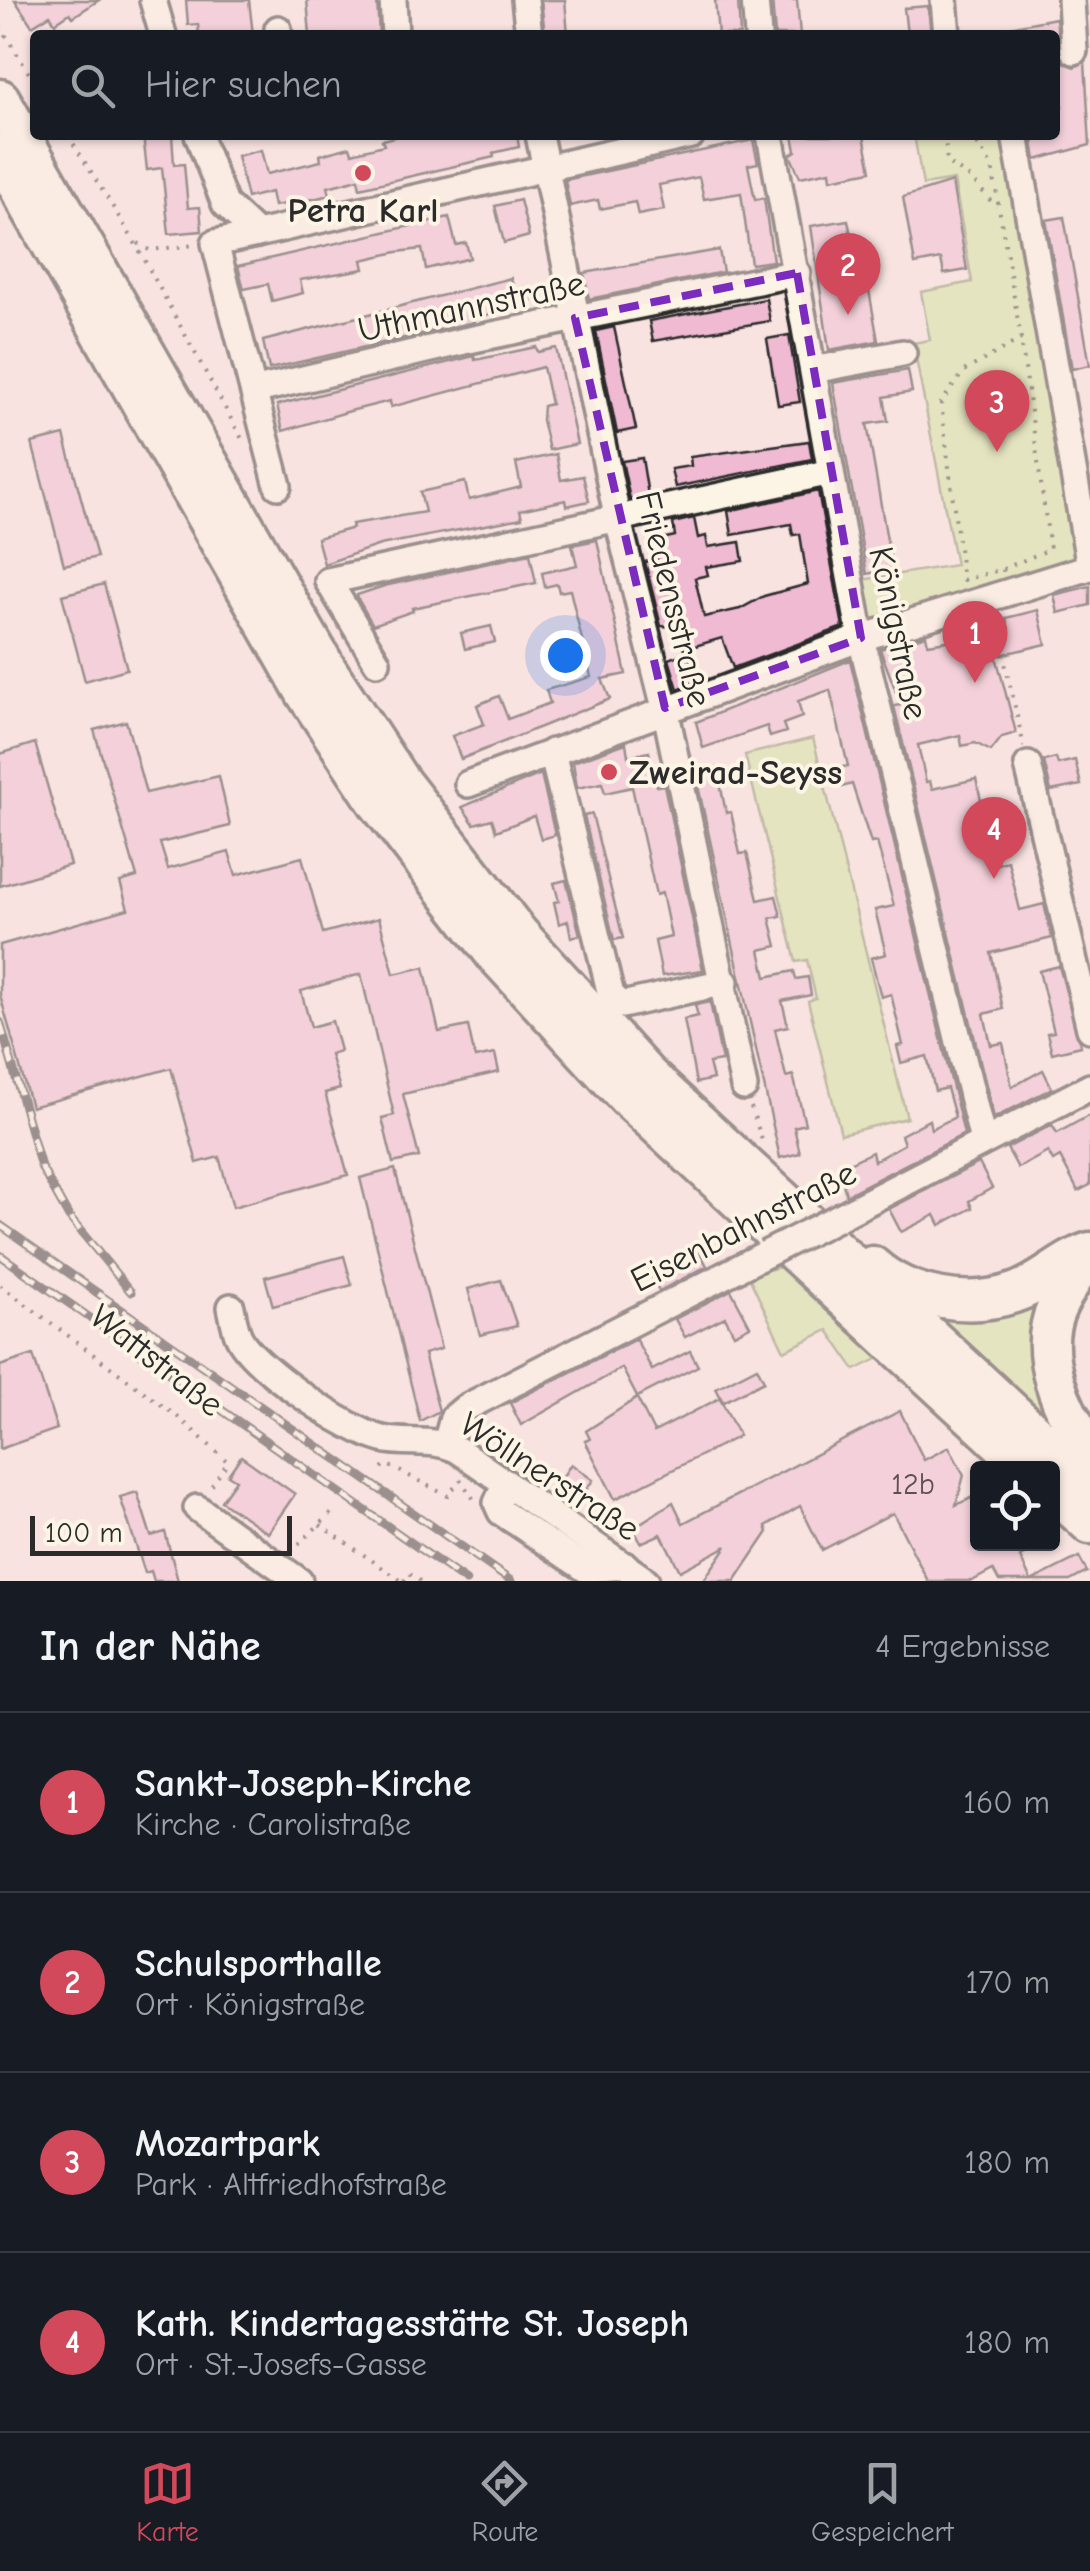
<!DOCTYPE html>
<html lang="de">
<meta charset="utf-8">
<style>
:root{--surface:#171b24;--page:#242831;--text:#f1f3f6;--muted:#9ea1a6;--line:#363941;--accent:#d1495b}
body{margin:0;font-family:"Comic Neue",sans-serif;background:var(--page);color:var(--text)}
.controls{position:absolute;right:30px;bottom:30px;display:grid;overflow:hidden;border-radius:10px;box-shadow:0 2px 8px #0004}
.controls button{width:90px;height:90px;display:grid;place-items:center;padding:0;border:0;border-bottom:2px solid var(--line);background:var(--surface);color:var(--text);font:50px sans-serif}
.scale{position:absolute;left:30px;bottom:25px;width:262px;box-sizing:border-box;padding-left:10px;border:5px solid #2b2b2b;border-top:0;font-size:28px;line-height:35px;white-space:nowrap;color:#2b2b2b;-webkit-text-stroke:8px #fcf5e5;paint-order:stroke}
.you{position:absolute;left:565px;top:655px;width:35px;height:35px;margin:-25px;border:8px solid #fff;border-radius:50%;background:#1a73e8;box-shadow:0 0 0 15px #1a73e833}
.badge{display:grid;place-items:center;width:65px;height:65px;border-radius:50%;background:var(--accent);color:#fff;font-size:32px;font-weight:700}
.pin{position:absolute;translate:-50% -82px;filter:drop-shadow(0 2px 5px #0008)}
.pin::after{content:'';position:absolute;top:52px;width:35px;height:30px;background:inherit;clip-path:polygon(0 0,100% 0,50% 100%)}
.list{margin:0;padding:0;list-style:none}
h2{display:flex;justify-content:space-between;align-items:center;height:130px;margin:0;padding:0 40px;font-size:42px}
h2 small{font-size:32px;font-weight:400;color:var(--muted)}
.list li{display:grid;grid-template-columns:65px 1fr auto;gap:30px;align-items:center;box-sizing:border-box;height:180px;padding:0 40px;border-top:2px solid var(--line)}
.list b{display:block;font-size:38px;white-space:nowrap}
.list p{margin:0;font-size:32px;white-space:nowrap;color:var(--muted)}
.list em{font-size:32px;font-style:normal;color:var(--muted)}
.icon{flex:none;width:55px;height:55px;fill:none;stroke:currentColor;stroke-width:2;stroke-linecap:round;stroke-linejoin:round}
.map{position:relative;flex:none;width:1090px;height:1581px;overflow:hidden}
.search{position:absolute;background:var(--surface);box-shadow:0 2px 8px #0004;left:30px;right:30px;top:30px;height:110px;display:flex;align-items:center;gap:25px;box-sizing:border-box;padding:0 35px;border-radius:10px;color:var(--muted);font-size:38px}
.sheet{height:850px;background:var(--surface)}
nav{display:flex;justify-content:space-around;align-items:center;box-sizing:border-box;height:140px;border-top:2px solid var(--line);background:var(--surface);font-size:28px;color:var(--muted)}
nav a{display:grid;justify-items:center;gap:5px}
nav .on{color:var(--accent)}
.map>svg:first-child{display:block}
</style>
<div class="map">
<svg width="1090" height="1581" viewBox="0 0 1090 1581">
<rect width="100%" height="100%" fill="#f8e3e0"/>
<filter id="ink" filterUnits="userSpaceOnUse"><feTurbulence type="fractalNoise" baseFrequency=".01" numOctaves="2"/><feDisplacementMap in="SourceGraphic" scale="20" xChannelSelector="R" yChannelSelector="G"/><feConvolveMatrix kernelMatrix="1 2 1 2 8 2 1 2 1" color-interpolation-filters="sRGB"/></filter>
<g filter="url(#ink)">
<!-- green -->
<g fill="#cfe499" stroke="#7d8862" stroke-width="2.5">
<path d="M 914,135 L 1006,135 L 1079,561 L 868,625 L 861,580 L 956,565 L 913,343 L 930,340 L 921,292 L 972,282 L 954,180 L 923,185 Z"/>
<path d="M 813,738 L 907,1118 L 841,1134 L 808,1001 L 816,998 L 807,960 L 796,962 L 745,755 Z"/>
<path d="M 784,1266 L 881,1357 L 855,1370 L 828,1330 L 784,1351 L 748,1275 Z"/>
<path d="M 1044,1287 L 1071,1438 L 922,1304 Z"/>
</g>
<!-- building -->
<g fill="#f0bad3" stroke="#2b2b2b" stroke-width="2.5">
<path d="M 15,0 L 99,0 L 73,17 L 70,13 L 55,23 L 50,15 L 32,26 Z"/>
<path d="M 186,0 L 249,0 L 253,35 L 199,35 L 198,24 L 188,25 Z"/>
<path d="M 307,0 L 377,0 L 379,35 L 310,35 Z"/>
<path d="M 541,0 L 565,0 L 568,35 L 545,35 Z"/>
<path d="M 715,0 L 738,0 L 740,35 L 718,35 Z"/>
<path d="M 772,0 L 797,0 L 800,35 L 775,35 Z"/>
<path d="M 928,6 L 931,35 L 907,35 L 904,8 Z"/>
<path d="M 1056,18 L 1061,61 L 1074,67 L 1085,62 L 1090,145 L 1036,160 L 1032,135 L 1055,135 L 1055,109 L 1062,107 L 1055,35 L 1004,35 L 1004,28 Z"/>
<path d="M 143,135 L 172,135 L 174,165 L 184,164 L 188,208 L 200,207 L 202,231 L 169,234 L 162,168 L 147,170 Z"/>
<path d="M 402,135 L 517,135 L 519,147 L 493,153 L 494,157 L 360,188 L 358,179 L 328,187 L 330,195 L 313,199 L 274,206 L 271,192 L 247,198 L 237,156 L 261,150 L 267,174 L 321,161 L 320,155 L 350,147 L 352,153 L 384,145 L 382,140 Z"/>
<path d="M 793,135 L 864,135 L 871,171 L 831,179 L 830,171 L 800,177 L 790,155 L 796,151 Z"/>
<path d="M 753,140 L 758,163 L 748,165 L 755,200 L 764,198 L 773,261 L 751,264 L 741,193 L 704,199 L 699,177 L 659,185 L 664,210 L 638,215 L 635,202 L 600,209 L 598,200 L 570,206 L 565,180 Z"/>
<path d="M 952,182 L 967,270 L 944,274 L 941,259 L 915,264 L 903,197 Z"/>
<path d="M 520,200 L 529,236 L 504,243 L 495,206 Z"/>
<path d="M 449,217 L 456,245 L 466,243 L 470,258 L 426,269 L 422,249 L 397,252 L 362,260 L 364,269 L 300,280 L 303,293 L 272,301 L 268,284 L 244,289 L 238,266 Z"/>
<path d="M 1064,217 L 1090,365 L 1072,369 L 1046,220 Z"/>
<path d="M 848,220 L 853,246 L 861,245 L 878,341 L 829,350 L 811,226 Z"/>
<path d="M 719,250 L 723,272 L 589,299 L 584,273 Z"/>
<path d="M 511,278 L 514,290 L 528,287 L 531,302 L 473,319 L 474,322 L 269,369 L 263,341 Z"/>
<path d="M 766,299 L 770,321 L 653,341 L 649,321 Z"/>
<path d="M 614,327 L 636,429 L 617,433 L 596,331 Z"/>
<path d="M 789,335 L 800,402 L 778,405 L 767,339 Z"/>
<path d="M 536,347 L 538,352 L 556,348 L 577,444 L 549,450 L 542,420 L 543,406 L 551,404 L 543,367 L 391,407 L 390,401 L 350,411 L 283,431 L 277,405 L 474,356 L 475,360 Z"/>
<path d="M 908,370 L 912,392 L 884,397 L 888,421 L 867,424 L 892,569 L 867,574 L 833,383 Z"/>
<path d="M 64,435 L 97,557 L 64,565 L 32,443 Z"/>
<path d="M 809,441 L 812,459 L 675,487 L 671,469 L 691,466 L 690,457 Z"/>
<path d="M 556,454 L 561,480 L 583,476 L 589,501 L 567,506 L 566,500 L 520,510 L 522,518 L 380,545 L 324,564 L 317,538 L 353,528 L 352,524 L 425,512 L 420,492 L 465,482 L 469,500 L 521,487 L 516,463 Z"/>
<path d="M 642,458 L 648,495 L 630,499 L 622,461 Z"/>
<path d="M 818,491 L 843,627 L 733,668 L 722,638 L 685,649 L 679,627 L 661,626 L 645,562 L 657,559 L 653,541 L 675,536 L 673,523 L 694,518 L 698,538 L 706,536 L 708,547 L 740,542 L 743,561 L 706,567 L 708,575 L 695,578 L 704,617 L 740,609 L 764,596 L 808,584 L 800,534 L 793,535 L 791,524 L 732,535 L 728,511 Z"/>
<path d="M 597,540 L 626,674 L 602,679 L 610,699 L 461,759 L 452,736 L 484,724 L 477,705 L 499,696 L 508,719 L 550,703 L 546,690 L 591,677 L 570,590 L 559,592 L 557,584 L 545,587 L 542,573 L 577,565 L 572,545 Z"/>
<path d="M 530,554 L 536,583 L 412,608 L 413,611 L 373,625 L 358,599 L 357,595 L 384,586 Z"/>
<path d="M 104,584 L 127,669 L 85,681 L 62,595 Z"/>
<path d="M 1090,586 L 1090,605 L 1058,613 L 1054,595 Z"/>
<path d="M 1038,610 L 1046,644 L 996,656 L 1016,733 L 1002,737 L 991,751 L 975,743 L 962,746 L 960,735 L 918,745 L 926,782 L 930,781 L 932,789 L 976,779 L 996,864 L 1008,861 L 1020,910 L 1044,904 L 1052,938 L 991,953 L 1003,1009 L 984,1014 L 991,1045 L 1003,1043 L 1012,1087 L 1043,1070 L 1052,1088 L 994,1118 L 894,706 L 901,705 L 880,649 L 926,635 L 928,644 L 1009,631 L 1006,618 Z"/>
<path d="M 491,626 L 495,642 L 465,649 L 461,633 Z"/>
<path d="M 687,652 L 698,681 L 678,689 L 669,659 Z"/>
<path d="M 850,660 L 964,1134 L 846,1195 L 839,1168 L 872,1152 L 874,1161 L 904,1144 L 901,1135 L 929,1120 L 931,1129 L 955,1117 L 947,1088 L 935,1091 L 927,1056 L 901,1063 L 897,1046 L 903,1045 L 891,994 L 881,997 L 871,958 L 886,954 L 875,910 L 894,906 L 877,842 L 871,843 L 852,784 L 842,787 L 838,768 L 848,766 L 830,690 L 798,701 L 802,717 L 783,724 L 786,732 L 770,737 L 767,726 L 703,748 L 696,722 Z"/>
<path d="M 126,721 L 146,793 L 219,776 L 230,826 L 160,843 L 168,869 L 229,852 L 236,875 L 302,857 L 323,933 L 379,918 L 394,974 L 424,967 L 439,1032 L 468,1026 L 475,1058 L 495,1054 L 499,1072 L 403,1094 L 419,1157 L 393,1163 L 382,1118 L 394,1115 L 361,974 L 301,991 L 311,1027 L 332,1021 L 340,1051 L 330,1054 L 340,1089 L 325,1093 L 348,1175 L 233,1207 L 219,1157 L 197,1163 L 171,1068 L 31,1107 L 0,995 L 0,945 L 128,909 L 120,882 L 137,877 L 94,730 Z"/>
<path d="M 35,743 L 70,865 L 0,886 L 0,754 Z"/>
<path d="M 626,743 L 628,756 L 649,752 L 657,786 L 664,785 L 703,970 L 662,976 L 655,941 L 671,937 L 662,893 L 656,895 L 632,787 L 605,793 L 602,783 L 577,788 L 573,762 Z"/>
<path d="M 1056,758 L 1058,764 L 1075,760 L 1081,785 L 1051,791 L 1044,761 Z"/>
<path d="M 717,768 L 726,813 L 731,812 L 740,854 L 747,853 L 758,900 L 776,896 L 781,916 L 770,918 L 777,946 L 760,950 L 766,977 L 794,971 L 796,979 L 808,977 L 811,995 L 782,1001 L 788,1026 L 775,1029 L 786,1077 L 793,1075 L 805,1124 L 794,1127 L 800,1153 L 780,1158 L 695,772 Z"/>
<path d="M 541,774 L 555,835 L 541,839 L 534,816 L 496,831 L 492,819 L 474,824 L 462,807 Z"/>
<path d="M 592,814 L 623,938 L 614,940 L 584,816 Z"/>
<path d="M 566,880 L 580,935 L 571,937 L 568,921 L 559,924 L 554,902 L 559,901 L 554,883 Z"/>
<path d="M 1059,966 L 1081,1046 L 1052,1053 L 1047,1033 L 1054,1032 L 1039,971 Z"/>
<path d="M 710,1002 L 722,1061 L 709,1063 L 713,1079 L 696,1083 L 684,1019 L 698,1016 L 695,1005 Z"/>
<path d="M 1090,1115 L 1090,1185 L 1078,1191 L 1060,1157 L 1053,1161 L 1048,1152 L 1018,1168 L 1007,1148 L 1052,1125 L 1057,1133 Z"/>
<path d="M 979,1163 L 992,1188 L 969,1201 L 972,1208 L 940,1225 L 935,1215 L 901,1232 L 889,1209 Z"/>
<path d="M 395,1169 L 441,1349 L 424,1354 L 439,1411 L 420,1421 L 360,1178 Z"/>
<path d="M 697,1247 L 707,1266 L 659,1291 L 649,1270 Z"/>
<path d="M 344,1256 L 352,1285 L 273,1306 L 265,1277 Z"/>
<path d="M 501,1280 L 517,1326 L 480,1335 L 468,1289 Z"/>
<path d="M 731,1290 L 750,1326 L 734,1334 L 725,1317 L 685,1337 L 675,1319 Z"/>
<path d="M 636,1339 L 652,1370 L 690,1351 L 698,1366 L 637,1397 L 622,1368 L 521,1425 L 510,1403 Z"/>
<path d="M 33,1355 L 57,1429 L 0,1449 L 0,1366 Z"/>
<path d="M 757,1367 L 764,1381 L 723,1402 L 716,1388 Z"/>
<path d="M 637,1398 L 654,1432 L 720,1398 L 739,1436 L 615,1499 L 585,1441 L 590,1439 L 586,1431 Z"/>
<path d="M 900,1411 L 924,1460 L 949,1447 L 964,1475 L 956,1505 L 978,1495 L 978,1544 L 1046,1544 L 1020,1557 L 1031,1581 L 1079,1557 L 1087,1572 L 1070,1581 L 999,1581 L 993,1570 L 972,1581 L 928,1581 L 893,1513 L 822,1550 L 800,1506 L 766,1526 L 768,1532 L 735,1581 L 703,1581 L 727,1546 L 680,1571 L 661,1534 L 641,1543 L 633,1528 L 673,1502 L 683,1523 Z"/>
<path d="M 241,1456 L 295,1494 L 268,1533 L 221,1501 L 236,1480 L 228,1475 Z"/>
<path d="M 571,1464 L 593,1480 L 579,1500 L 557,1485 Z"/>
<path d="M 137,1492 L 151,1536 L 165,1532 L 178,1581 L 154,1581 L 151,1571 L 145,1573 L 120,1497 Z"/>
</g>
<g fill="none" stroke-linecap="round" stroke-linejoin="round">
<!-- minor casing -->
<g stroke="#2b2b2b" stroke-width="32">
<g id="minor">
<path d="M 153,0 L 163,35"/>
<path d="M 393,0 L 395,35"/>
<path d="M 525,0 L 529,35"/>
<path d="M 755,0 L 758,35"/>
<path d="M 944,0 L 947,35"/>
<path d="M 1071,0 L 1074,51"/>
<path d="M 278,29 L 279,35"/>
<path d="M 198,135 L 225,204 L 257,234 L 215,243 L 278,486"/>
<path d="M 539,135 L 617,516 L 665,708 L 744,1087"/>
<path d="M 770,135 L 861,638 L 983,1141"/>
<path d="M 1015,135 L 1090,567"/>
<path d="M 257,234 L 691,135"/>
<path d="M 813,370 L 903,353"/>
<path d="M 257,390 L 464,341 L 797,273"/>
<path d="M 377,662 L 328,581 L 831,472"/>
<path d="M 552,752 L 611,995 L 622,1005 L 725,982"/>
<path d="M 1028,765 L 1090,1029"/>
<path d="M 468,784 L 861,638 L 1090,567"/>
<path d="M 837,1218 L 1090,1087"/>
<path d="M 231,1307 C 233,1317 235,1329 239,1337 C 253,1367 350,1432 382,1439 C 408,1445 433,1437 458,1450 L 646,1581"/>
<path d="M 446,1444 L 453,1418 L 465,1408 L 766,1254"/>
<path d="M 506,1483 L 497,1503 L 501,1512 L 586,1569 L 626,1566"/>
<path d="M 197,1508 L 299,1581"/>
</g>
</g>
<!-- highway casing -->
<g stroke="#2b2b2b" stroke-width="45">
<g id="highway">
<path d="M 0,99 L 327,670 L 399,780 L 518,933 L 646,1074 L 1090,1484"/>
<path d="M 0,154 L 305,692 L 378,803 L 494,953 L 627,1097 L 1029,1469"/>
<path d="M 1088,1255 C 1078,1272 1064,1290 1056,1309 C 1036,1354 1062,1413 1090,1448"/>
<path d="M 872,1266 C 907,1298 968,1309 1014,1293 C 1042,1284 1062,1261 1090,1252"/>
<path d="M 1052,1490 L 1090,1524"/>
</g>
</g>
<!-- path -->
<g stroke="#2b2b2b" stroke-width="4" stroke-dasharray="2.5 8" stroke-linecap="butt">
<path d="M 0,26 L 35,83"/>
<path d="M 68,135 L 134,241 L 242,439"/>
<path d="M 945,135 L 947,163 L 972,179 L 996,207"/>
<path d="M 971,135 L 992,166 L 1021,339"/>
<path d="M 138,243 L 149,250 L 196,245"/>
<path d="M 1003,569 L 1050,549 L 1021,339 L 964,371 L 941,403 L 963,580 L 1003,569 L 1004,574"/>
<path d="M 995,618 L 998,633"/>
<path d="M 1003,654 L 1024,747"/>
<path d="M 751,1107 L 764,1146"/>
<path d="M 0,1285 L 179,1418 L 228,1462 L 208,1491"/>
<path d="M 382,1468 L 386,1464 L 448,1496 L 459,1481"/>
<path d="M 460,1479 L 477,1504"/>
<path d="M 320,1525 L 402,1581"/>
<path d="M 291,1551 L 335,1510"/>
<path d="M 404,1581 L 409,1573 L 420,1581"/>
</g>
<!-- minor -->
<use href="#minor" stroke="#fcf5e5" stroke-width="25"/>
<!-- highway -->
<use href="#highway" stroke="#fcf5e5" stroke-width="38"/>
<!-- rail casing -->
<g stroke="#2b2b2b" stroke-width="9">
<g id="rail">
<path d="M 0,1022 L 41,1167 L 69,1217 L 131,1292"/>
<path d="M 0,1225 L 511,1581"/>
<path d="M 0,1255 L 466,1581"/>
</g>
</g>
<!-- rail -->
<use href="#rail" stroke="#fcf5e5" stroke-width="5" stroke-dasharray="15" stroke-linecap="butt"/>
<!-- minor-bridge casing -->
<g stroke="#2b2b2b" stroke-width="32" stroke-linecap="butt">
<path id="minor-bridge" d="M 766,1254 L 837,1218"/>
</g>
<!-- minor-bridge -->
<use href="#minor-bridge" stroke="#fcf5e5" stroke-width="25"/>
</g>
</g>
<!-- marked area -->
<path d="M0 0H1090V1581H0ZM 797,273 L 861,638 L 665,708 L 575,318 Z" fill="#f8e3e0" fill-opacity=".55" fill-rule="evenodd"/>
<path fill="none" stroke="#7b2cbf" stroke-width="8" stroke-dasharray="20 12" stroke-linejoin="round" d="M 797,273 L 861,638 L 665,708 L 575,318 Z"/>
<!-- markers -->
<g fill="#d1495b" stroke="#fcf5e5" stroke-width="4">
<circle cx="363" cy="173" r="10"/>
<circle cx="609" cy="772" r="10"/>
</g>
<g text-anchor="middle" stroke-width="8" stroke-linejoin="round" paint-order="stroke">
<!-- number labels -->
<g font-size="30" fill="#5c4f55">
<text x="913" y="1494">12b</text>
</g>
<!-- poi labels -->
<g font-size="35" font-weight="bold" fill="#2b2b2b" stroke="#fcf5e5">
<text x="363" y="222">Petra Karl</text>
<text x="629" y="784" text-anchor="start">Zweirad-Seyss</text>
</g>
<!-- street labels -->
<g font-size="35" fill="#2b2b2b" stroke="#fcf5e5">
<text transform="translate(471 306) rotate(-12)" y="12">Uthmannstraße</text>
<text transform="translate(674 599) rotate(76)" y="12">Friedensstraße</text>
<text transform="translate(899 633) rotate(78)" y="12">Königstraße</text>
<text transform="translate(743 1226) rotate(-27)" y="12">Eisenbahnstraße</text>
<text transform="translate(157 1360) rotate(38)" y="12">Wattstraße</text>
<text transform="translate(550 1476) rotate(33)" y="12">Wöllnerstraße</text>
</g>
</g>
</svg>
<div class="controls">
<button><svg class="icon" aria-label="locate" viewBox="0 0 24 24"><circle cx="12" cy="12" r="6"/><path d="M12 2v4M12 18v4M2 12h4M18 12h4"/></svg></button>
</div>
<div class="scale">100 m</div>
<div class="you"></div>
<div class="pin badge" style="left:975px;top:683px">1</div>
<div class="pin badge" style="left:848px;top:315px">2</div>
<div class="pin badge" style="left:997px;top:452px">3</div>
<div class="pin badge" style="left:994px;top:879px">4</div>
<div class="search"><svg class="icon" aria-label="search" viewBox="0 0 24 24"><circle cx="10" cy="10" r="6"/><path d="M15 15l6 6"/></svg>Hier suchen</div>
</div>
<section class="sheet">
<h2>In der Nähe<small>4 Ergebnisse</small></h2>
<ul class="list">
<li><span class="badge">1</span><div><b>Sankt-Joseph-Kirche</b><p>Kirche · Carolistraße</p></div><em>160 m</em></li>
<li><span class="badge">2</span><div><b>Schulsporthalle</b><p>Ort · Königstraße</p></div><em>170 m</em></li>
<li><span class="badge">3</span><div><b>Mozartpark</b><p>Park · Altfriedhofstraße</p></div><em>180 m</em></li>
<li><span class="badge">4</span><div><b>Kath. Kindertagesstätte St. Joseph</b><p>Ort · St.-Josefs-Gasse</p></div><em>180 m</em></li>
</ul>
</section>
<nav>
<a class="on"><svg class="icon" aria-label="map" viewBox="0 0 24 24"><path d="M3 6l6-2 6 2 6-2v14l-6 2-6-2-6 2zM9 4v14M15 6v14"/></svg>Karte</a>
<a><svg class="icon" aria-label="directions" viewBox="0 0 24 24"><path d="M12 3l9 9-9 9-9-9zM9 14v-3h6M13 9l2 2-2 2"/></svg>Route</a>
<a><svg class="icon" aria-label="saved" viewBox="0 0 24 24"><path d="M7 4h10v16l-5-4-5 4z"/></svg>Gespeichert</a>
</nav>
